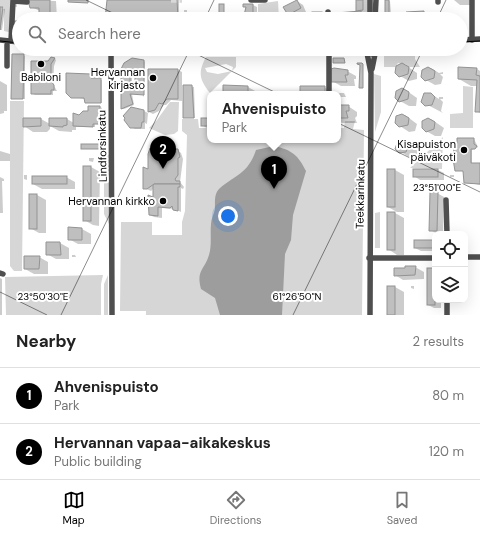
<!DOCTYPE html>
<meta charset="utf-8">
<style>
:root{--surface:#fff;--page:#f6f6f6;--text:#222;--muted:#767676;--line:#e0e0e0;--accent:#000}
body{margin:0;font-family:"DM Sans",sans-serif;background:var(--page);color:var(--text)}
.controls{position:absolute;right:12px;bottom:12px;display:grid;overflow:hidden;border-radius:8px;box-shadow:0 4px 16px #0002}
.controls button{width:36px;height:36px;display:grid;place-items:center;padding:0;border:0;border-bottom:1px solid var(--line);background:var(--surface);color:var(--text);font:20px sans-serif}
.you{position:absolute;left:228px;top:216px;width:14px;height:14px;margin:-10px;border:3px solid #fff;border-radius:50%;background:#1a73e8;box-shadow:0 0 0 6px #1a73e833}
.badge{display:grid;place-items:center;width:26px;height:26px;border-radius:50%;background:var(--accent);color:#fff;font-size:13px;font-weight:700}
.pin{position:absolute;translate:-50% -33px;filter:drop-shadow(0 1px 2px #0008)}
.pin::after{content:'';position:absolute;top:21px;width:14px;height:12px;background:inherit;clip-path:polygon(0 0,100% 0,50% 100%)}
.popup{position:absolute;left:207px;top:91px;width:134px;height:52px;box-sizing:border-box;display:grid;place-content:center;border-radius:8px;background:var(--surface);filter:drop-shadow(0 1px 3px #0005);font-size:13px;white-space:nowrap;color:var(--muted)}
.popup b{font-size:15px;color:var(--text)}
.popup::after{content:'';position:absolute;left:50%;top:100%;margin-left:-8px;border:8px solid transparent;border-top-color:var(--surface)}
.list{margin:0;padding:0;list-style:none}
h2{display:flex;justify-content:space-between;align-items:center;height:52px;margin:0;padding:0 16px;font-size:17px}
h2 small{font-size:13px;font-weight:400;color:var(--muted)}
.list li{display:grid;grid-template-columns:26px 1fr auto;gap:12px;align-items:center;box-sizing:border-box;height:56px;padding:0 16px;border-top:1px solid var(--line)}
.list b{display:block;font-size:15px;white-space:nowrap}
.list p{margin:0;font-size:13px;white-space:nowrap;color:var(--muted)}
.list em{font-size:13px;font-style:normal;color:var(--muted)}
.icon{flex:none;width:22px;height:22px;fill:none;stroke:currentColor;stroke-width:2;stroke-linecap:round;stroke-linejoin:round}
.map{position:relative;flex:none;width:480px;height:315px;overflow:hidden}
.search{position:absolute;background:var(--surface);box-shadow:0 4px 16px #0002;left:12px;right:12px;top:12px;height:44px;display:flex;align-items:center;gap:10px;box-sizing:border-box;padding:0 14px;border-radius:22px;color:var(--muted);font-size:15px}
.sheet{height:164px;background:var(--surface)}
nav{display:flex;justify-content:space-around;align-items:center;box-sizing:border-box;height:56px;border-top:1px solid var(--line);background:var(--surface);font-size:11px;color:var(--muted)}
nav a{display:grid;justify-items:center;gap:2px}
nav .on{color:var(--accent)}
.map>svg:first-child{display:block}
</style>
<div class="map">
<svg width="480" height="315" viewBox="0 0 480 315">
<rect width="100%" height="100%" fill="#fff"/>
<!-- green -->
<g fill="#d6d6d6" fill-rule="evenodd">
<path d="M 0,0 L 17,0 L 17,7 L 14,7 L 13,33 L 4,31 L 4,7 L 0,7 Z"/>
<path d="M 278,1 L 279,19 L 258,19 L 258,4 Z"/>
<path d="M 415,52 L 415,59 L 420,67 L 409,67 L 405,64 L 398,63 L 395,67 L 384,67 L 384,56 L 387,54 Z"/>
<path d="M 206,57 L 236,57 L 236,67 L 210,93 C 199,79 198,72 206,57 ZM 226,64 L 233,67 L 232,71 L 218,74 L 207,72 L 205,68 Z"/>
<path d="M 374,74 L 381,76 L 381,112 L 375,132 Z"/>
<path d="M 463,86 L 473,87 L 473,128 L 450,128 L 450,114 L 463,113 Z"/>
<path d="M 10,101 L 24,101 L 22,271 L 14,271 L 10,266 Z"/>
<path d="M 170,102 L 179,102 L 178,131 L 174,134 L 165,135 L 149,128 L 157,120 Z"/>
<path d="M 182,119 L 198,119 L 199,128 L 210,128 L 210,140 L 338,140 L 338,128 L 344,128 L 345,121 L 355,121 L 353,129 L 364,130 L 362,315 L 146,315 L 146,311 L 120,311 L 121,222 L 152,222 L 152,235 L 182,235 L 182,222 L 185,211 L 187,135 L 182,131 Z"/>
<path d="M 443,137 L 442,169 L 410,168 L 439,141 Z"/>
<path d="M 104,152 L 109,152 L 109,224 L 104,214 Z"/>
<path d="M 380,212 L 380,248 L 375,248 L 375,213 Z"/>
<path d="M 103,275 L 101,284 L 101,315 L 6,315 L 5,277 Z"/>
<path d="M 108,275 L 108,315 L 104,315 L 104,284 Z"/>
</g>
<!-- water -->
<path fill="#9d9d9d" d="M 274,146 C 292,150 298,155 306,171 L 293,215 L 291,240 L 285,254 L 282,315 L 220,315 L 215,298 L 201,289 C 196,270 204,271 209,255 C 212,245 210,234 211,224 C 211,219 214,214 215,209 C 215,203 214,194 219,189 C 236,174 248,174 256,150 Z"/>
<!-- shadow -->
<g fill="#0003" fill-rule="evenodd">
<path d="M 30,0 L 56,1 L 57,19 L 40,19 L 40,11 L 31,7 Z"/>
<path d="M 108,0 L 179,0 L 179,19 L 106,19 Z"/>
<path d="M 356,0 L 369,0 L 369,13 L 365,13 L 365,19 L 340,19 L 361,12 L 357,10 Z"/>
<path d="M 386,0 L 390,1 L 391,14 L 386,14 Z"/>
<path d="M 454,0 L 471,0 L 471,5 L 460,5 Z"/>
<path d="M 297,1 L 303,5 L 306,12 L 295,18 L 289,15 L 285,7 Z"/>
<path d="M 244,5 L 253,5 L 257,7 L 257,19 L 245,19 L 246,8 Z"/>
<path d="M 0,8 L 5,9 L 2,30 L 0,30 Z"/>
<rect x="184" y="10" width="3" height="9"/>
<path d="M 423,12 L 426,14 L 426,19 L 407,19 Z"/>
<path d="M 321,13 L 327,17 L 327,19 L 313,19 Z"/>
<path d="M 398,17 L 401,16 L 403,19 L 398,19 Z"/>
<path d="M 23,55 L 25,56 L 25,99 L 14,99 L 12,98 Z"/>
<path d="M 54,58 L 56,60 L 54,66 L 53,84 L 57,91 L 53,91 L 53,95 L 35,95 L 32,93 L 48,62 Z"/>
<path d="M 144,61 L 145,62 L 144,97 L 142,94 L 132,94 L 134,105 L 124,109 L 122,109 L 122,70 ZM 132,71 L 136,71 L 136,85 L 132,85 Z"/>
<path d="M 405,65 L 417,73 L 417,79 L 409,81 L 400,76 Z"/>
<path d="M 431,68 L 439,73 L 443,72 L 443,74 L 440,74 L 443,77 L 441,84 L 435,85 L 426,80 L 423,70 Z"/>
<path d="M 477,69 L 480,71 L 480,113 L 476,111 L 478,86 L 471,86 L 459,79 Z"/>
<path d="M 178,70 L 182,72 L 182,101 L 171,100 L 166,105 L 164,105 L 159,111 L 153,114 L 149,112 Z"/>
<path d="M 347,71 L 356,76 L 356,79 L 354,79 L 355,86 L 341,86 L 332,81 Z"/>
<path d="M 67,74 L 91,75 L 93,79 L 102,80 L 102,103 L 87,103 L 85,99 L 72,97 Z"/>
<path d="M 0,81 L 7,85 L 7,111 L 4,111 L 4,113 L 0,114 Z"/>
<path d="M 184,86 L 194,87 L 195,118 L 184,117 Z"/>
<path d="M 248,87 L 257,92 L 257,94 L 227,94 L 224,92 Z"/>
<path d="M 324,87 L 333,93 L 344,93 L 346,97 L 338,97 L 338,94 L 301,93 Z"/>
<path d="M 404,89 L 417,98 L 416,106 L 409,106 L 400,101 Z"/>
<path d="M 424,94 L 431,94 L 439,99 L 439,97 L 443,97 L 443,99 L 440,99 L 443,102 L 441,111 L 443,113 L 422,102 Z"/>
<path d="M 338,106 L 348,106 L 357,112 L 357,116 L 355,118 L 357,123 L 342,123 L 338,120 Z"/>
<path d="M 100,107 L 102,108 L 101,125 L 95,124 L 95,127 L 76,127 L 76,130 L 72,130 L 72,132 L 59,131 L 50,126 L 50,129 L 47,132 L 33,132 L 24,126 L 24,119 L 41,119 L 50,124 L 67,119 L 74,123 L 79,116 Z"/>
<path d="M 144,111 L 148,113 L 147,124 L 145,123 L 145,129 L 135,129 L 131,127 Z"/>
<path d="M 405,115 L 417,124 L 415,131 L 409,132 L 400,126 L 399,116 Z"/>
<path d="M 210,119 L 210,130 L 202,125 Z"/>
<path d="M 431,119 L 444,128 L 441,136 L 435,136 L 426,131 L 424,120 Z"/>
<path d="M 474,139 L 478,147 L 472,150 L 472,164 L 480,164 L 480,185 L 465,182 L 464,171 L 456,170 L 458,149 Z"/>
<path d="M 402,141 L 418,150 L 417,155 L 409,157 L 396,149 L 397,143 Z"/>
<path d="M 177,150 L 181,153 L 183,159 L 180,182 L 184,187 L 183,189 L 181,188 L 181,212 L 175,209 L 162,208 L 162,218 L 154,217 L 150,215 L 154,198 L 154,188 L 151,191 L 144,188 L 149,170 Z"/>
<path d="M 0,151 L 10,154 L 10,161 L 0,161 Z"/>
<path d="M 89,158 L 94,158 L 93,162 L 89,161 Z"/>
<path d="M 91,167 L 100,172 L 99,226 L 93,225 L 84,220 Z"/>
<path d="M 395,170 L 404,175 L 404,212 L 397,212 L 388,207 Z"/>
<path d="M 438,170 L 444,173 L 444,180 L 420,180 L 414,176 Z"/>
<path d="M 24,175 L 27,175 L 27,180 L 24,179 Z"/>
<rect x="450" y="175" width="4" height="2"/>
<path d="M 0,177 L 4,179 L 4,181 L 2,181 L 3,213 L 0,213 Z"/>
<path d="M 66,177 L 75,182 L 75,189 L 42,189 L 33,184 Z"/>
<path d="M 437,193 L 444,197 L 443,233 L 436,233 L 430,230 Z"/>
<path d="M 37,195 L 46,200 L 46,233 L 39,233 L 30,228 Z"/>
<path d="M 388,213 L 395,213 L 404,218 L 404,255 L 397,255 L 388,249 Z"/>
<path d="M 82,229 L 91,234 L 91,244 L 78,244 L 69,239 Z"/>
<path d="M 435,241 L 435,251 L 421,251 L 415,248 Z"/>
<path d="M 60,243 L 69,248 L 69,259 L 56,259 L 47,254 L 47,244 Z"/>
<path d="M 72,255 L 75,255 L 76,257 L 72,257 Z"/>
<path d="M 39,257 L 48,262 L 48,274 L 34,274 L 25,269 Z"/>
<path d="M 415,267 L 424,272 L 424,279 L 403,280 L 395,275 L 395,269 Z"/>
<path d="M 435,269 L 435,300 L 441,300 L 441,308 L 434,308 L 428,305 Z"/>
<path d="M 0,278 L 2,279 L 2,315 L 0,315 Z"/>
<path d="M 411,286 L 414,286 L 414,289 L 411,288 Z"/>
<path d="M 395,287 L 404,292 L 404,315 L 388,315 Z"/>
</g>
<!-- building -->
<g fill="#bfbfbf" stroke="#939393" fill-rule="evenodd">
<path d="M 28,0 L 50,0 L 50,19 L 39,18 L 39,8 L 30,8 Z"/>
<path d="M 68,0 L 88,0 L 88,3 L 68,2 Z"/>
<path d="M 107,0 L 177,0 L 178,19 L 105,19 Z"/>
<path d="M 297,0 L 301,8 L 288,15 L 283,7 Z"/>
<path d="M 356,0 L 363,0 L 363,10 L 356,11 Z"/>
<rect x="385" y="0" width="4" height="14"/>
<rect x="219" y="4" width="5" height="15"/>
<path d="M 243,4 L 253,4 L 253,19 L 243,19 L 246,7 L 243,7 Z"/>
<path d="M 0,7 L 3,7 L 0,30 Z"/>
<path d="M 361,11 L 362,19 L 339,19 L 338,16 L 337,16 L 336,13 Z"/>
<path d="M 424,11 L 424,19 L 406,19 L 406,12 Z"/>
<rect x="312" y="12" width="10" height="7"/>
<path d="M 14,21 L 19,21 L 19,33 L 14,32 Z"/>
<path d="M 12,54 L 24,54 L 23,99 L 11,99 Z"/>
<path d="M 51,57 L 55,58 L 51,64 L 51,81 L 54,85 L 54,90 L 51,90 L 51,94 L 31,94 L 31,61 L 48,61 Z"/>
<path d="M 132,58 L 144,60 L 144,95 L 130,94 L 133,104 L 121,109 L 121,69 L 124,63 ZM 130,70 L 135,70 L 135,84 L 130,84 Z"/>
<path d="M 333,58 L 344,58 L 345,63 L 333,63 Z"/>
<path d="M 357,63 L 362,63 L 363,64 L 363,88 L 359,88 L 360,65 L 357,64 Z"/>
<path d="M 402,63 L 409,67 L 408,74 L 399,77 L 395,73 L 396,66 Z"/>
<path d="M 428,67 L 435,71 L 434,78 L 425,81 L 421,77 L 422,70 Z"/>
<path d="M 458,67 L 477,68 L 476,75 L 480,76 L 480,112 L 475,112 L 477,80 L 458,79 Z"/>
<path d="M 334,68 L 348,70 L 348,75 L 345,75 L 347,82 L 331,82 L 331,69 Z"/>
<path d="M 148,69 L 178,69 L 178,99 L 167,99 L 162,104 L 159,103 L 155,110 L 148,112 Z"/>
<path d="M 66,73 L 91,74 L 91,78 L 101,78 L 101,103 L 85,103 L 84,98 L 71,98 L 66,93 Z"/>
<path d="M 183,85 L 192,85 L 194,118 L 183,118 Z"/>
<path d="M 223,85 L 248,86 L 248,93 L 223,93 Z"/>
<path d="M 300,86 L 325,86 L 325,93 L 303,94 L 300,93 Z"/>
<path d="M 402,88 L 409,92 L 408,99 L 399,102 L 395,98 L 396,91 Z"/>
<path d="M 424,93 L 431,93 L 435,97 L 432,105 L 425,106 L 421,102 Z"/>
<path d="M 338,105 L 349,105 L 349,111 L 346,111 L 348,118 L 338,118 Z"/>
<path d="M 88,106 L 100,106 L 100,124 L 93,124 L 93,127 L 73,126 L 73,113 L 79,115 L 83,111 L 88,111 Z"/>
<path d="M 131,107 L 144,110 L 144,122 L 142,122 L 141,128 L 130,128 L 124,120 L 125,118 L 123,116 Z"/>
<path d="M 402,114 L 409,118 L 408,125 L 399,127 L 395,123 L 396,116 Z"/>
<path d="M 23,118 L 41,118 L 41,126 L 23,127 Z"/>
<path d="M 49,118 L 67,118 L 67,125 L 63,126 L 63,127 L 49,126 Z"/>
<rect x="201" y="118" width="9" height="8"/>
<path d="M 428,118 L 435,122 L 434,129 L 426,132 L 422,128 L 422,121 Z"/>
<path d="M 457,138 L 474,138 L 474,144 L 477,146 L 475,149 L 471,149 L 471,163 L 480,163 L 480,184 L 464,183 L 463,171 L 455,171 L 453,159 L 454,148 L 457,148 Z"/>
<path d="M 398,140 L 405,140 L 409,144 L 406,152 L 399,153 L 395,149 Z"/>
<rect x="81" y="144" width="19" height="5"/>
<path d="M 150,148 L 178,149 L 180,157 L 178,158 L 178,175 L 175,179 L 176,181 L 180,181 L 180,184 L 154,184 L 147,189 L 143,189 L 143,167 L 148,169 L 148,154 Z"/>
<rect x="83" y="166" width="8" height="55"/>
<rect x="387" y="169" width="8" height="38"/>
<rect x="413" y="169" width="25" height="8"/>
<rect x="32" y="176" width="35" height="8"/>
<path d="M 154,184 L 180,184 L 180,187 L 178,187 L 178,211 L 173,210 L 172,206 L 170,208 L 158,207 L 158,216 L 149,215 L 148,195 L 153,197 L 153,185 Z"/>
<path d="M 430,192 L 438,192 L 437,231 L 429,231 Z"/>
<rect x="29" y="194" width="8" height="35"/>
<rect x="387" y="212" width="8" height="38"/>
<path d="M 68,227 L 82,228 L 82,240 L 68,240 Z"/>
<rect x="414" y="240" width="21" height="8"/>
<path d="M 46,242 L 60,242 L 61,255 L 46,255 Z"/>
<path d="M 24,256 L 40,256 L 39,269 L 24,269 Z"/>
<path d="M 405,266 L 416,266 L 415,275 L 394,276 L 394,268 L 405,268 Z"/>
<rect x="427" y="268" width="8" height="37"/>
<rect x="387" y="286" width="8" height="29"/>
</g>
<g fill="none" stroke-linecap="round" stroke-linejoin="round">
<!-- minor-tunnel -->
<path stroke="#d9d9d9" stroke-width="5.5" stroke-dasharray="5.5 3" stroke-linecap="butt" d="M 171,0 L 182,0"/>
<!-- minor -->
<g stroke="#4f4f4f" stroke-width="5.5">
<path d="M 251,0 L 265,0"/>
<path d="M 472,0 L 472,40"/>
<path d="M 438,2 L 438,0"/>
<path d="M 328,12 L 328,19"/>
<path d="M 370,19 L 370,0"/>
<path d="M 375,19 L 376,0"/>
<path d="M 0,40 L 19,42"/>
<path d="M 461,40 L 480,39"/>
<path d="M 11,41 L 13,1 L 27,2"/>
<path d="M 111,49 L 112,315"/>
<path d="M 364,49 L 367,53 C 373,55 377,54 380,49"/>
<path d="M 367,53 L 371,73 L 370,315"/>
<path d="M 7,66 L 7,45"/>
<path d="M 372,69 L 375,54"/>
<path d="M 329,94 L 329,49"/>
<path d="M 446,200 L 447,234"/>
<path d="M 465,257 L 480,257"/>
<path d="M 369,258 L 435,258"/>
<path d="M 0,273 L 3,274"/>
<path d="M 447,300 L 447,315"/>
</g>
<!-- tram -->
<g stroke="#000" stroke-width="1">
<path d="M 0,41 L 19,43"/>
<path d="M 461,42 L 480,41"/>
<path d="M 114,49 L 194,51 L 302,49"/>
</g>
</g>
<!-- ticks -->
<path fill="none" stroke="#000" stroke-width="1" stroke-opacity="0.45" d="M 86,0 L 125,19M 205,19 L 214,0M 437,19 L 446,0M 186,49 L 480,192M 0,292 L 47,315M 61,315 L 190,49M 293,315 L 423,49"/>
<!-- markers -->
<g fill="#000" stroke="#fff" stroke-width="1.5">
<circle cx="41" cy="64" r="4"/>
<circle cx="153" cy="78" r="4"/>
<circle cx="464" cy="150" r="4"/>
<circle cx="163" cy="201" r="4"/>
</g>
<g text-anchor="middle" stroke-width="4" stroke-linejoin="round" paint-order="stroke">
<!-- poi labels -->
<g font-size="11" fill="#000" stroke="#fff" text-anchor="end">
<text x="145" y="76">Hervannan<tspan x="145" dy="13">kirjasto</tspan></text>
<text x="41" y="81" text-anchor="middle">Babiloni</text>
<text x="456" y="148">Kisapuiston<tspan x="456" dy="13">päiväkoti</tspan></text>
<text x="155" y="205">Hervannan kirkko</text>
</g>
<!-- street labels -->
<g font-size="11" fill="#000" stroke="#fff">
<text transform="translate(102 146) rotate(-91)" y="4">Lindforsinkatu</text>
<text transform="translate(360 194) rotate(-89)" y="4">Teekkarinkatu</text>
</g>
</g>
<g font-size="10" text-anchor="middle" fill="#000" stroke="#fff" stroke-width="4" stroke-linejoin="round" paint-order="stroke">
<text x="437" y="191">23°51'00"E</text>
<text x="297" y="300">61°26'50"N</text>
<text x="43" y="300">23°50'30"E</text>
</g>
</svg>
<div class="controls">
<button><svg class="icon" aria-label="locate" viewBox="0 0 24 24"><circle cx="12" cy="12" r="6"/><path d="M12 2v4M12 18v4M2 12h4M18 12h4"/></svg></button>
<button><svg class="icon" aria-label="layers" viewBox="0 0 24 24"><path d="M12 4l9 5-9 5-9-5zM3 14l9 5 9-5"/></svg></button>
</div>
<div class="you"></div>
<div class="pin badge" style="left:274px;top:189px">1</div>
<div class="popup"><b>Ahvenispuisto</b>Park</div>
<div class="pin badge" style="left:163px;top:169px">2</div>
<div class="search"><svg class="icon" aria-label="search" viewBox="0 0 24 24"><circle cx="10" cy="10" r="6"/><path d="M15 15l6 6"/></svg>Search here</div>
</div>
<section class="sheet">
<h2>Nearby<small>2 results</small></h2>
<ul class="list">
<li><span class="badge">1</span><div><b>Ahvenispuisto</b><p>Park</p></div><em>80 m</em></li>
<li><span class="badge">2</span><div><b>Hervannan vapaa-aikakeskus</b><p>Public building</p></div><em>120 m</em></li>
</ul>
</section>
<nav>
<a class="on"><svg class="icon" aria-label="map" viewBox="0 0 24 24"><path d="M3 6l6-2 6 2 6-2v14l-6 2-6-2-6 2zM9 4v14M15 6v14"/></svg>Map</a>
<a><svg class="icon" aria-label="directions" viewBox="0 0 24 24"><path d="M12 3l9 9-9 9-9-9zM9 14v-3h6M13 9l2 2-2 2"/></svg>Directions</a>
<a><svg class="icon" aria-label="saved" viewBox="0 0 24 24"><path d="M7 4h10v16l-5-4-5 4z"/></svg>Saved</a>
</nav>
